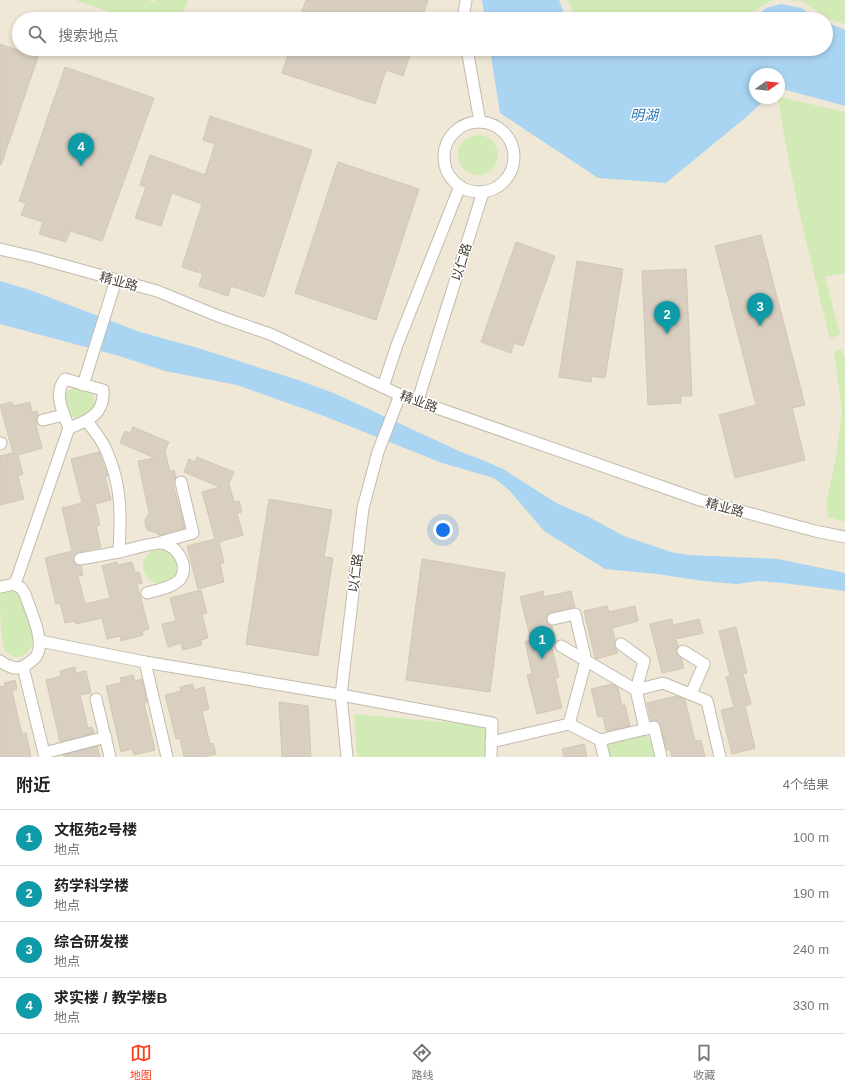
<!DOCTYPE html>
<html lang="zh">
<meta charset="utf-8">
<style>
:root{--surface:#fff;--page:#f6f6f6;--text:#222;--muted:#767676;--line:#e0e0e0;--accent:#fc3f1d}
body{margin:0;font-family:Helvetica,"Noto Sans SC",sans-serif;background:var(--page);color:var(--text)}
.compass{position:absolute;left:749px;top:68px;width:36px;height:36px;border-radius:50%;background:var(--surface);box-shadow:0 2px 6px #0003;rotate:76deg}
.you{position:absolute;left:443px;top:530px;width:14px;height:14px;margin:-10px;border:3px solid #fff;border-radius:50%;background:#1a73e8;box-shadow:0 0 0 6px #1a73e833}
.badge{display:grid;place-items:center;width:26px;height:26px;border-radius:50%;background:var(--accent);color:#fff;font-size:13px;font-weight:700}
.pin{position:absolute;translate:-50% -33px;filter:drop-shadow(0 1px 2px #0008)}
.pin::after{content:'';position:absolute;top:21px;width:14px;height:12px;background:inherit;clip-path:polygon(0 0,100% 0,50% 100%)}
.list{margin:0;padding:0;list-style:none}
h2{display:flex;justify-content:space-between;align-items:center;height:52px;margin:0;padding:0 16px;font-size:17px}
h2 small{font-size:13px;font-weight:400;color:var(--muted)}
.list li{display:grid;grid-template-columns:26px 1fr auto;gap:12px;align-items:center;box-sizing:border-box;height:56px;padding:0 16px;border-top:1px solid var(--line)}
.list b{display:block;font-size:15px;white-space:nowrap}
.list p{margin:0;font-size:13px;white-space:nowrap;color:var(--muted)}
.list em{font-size:13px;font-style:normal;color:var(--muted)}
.icon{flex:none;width:22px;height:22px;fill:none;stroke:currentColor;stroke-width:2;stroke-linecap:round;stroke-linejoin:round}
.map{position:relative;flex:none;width:845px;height:757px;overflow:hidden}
.search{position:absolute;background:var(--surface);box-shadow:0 2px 6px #0003;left:12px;right:12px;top:12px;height:44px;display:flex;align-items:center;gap:10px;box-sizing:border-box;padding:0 14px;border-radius:22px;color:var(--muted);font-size:15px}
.sheet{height:276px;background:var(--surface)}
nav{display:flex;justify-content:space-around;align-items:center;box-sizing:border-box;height:56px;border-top:1px solid var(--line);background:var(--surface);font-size:11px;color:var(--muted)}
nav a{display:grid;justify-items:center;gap:2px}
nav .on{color:var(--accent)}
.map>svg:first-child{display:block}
</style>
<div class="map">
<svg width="845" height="757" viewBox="0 0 845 757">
<rect width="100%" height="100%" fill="#f6f3ec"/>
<!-- education -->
<path fill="#efe8d6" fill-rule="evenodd" d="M 0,0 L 845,0 L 845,757 L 0,757 ZM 19,19 L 826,19 L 826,49 L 19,49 ZM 755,74 L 779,74 L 779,98 L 755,98 Z"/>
<!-- green -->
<g fill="#d2eab5">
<path d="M 75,0 L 147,0 L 154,2 L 156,0 L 188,0 L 181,19 L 130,19 Z"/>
<path d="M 568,0 L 773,0 L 752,12 L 745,19 L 575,19 Z"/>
<path d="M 785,0 L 845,0 L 845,24 L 830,19 L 801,1 Z"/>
<path d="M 779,97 L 845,112 L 845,273 L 825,277 L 840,334 L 830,339 C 810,259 790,179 778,98 Z"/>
<circle cx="478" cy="155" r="20"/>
<path d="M 842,349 L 845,360 L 845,522 L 828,517 L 826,503 L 836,458 L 842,411 L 834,352 Z"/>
<path d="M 76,387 L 90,391 C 101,407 91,412 78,419 L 68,415 L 64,395 L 67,391 Z"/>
<circle cx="160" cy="566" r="17"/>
<path d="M 0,589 L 19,590 L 34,643 C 30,649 25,658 15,657 C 12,656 7,653 5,650 C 0,637 0,604 0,589 Z"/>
<path d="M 354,714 L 485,726 L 486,757 L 357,757 Z"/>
<path d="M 643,733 C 652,739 655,747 657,757 L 600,757 L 597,744 Z"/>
</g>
<!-- water -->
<g fill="#a9d4f2">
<path d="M 482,0 L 559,0 L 566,19 L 485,19 Z"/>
<path d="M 781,4 L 801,8 L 819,19 L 753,19 L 766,8 Z"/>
<path d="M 826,22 L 845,30 L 845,106 L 779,88 L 779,74 L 755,74 L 755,98 L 767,98 L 745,118 L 666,183 L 598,178 L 500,113 L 490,49 L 826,49 Z"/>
<path d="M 0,281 L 30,290 L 140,332 L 198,348 L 301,381 L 336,394 L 461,452 L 480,459 L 503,469 L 558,504 L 589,517 L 624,536 L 671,552 L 689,555 L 778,559 L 845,573 L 845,591 L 783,583 L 758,581 L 737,584 L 703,581 L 657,574 L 605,569 L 544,531 L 509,490 L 494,478 L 442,463 L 324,416 L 237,385 L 165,371 L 119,356 L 0,324 Z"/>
</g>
<!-- building -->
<g fill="#d8cfc1" stroke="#d3c7b4">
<path d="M 306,0 L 428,0 L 422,19 L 299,19 Z"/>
<path d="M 0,44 L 38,57 L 1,165 L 0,164 Z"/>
<path d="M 290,49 L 412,49 L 403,76 L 386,70 L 375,104 L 282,73 Z"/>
<path d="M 65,67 L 154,98 L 102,241 L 70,231 L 66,242 L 39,234 L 43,222 L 21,215 L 26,203 L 19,201 Z"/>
<path d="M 210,116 L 312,150 L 264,297 L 231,286 L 228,296 L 199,286 L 203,274 L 182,267 L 202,204 L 172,193 L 161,226 L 135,218 L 146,187 L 140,185 L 150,155 L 205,175 L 215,144 L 203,140 Z"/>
<path d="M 338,162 L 419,189 L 376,320 L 295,293 Z"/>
<path d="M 761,235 L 805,405 L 792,408 L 805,460 L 735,478 L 719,415 L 756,405 L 715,246 Z"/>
<path d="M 516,242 L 555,256 L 523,346 L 514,343 L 511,353 L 481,342 Z"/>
<path d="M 577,261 L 623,269 L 605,378 L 592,376 L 591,382 L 559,377 Z"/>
<path d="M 686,269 L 692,396 L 681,396 L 681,403 L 648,405 L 642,271 Z"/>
<path d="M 12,402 L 13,406 L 30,402 L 32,412 L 37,411 L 38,415 L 36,421 L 38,424 L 36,425 L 42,448 L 18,455 L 23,474 L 18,476 L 24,499 L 0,505 L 0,456 L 13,453 L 0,405 Z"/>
<path d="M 133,427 L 169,442 L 165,451 L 170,472 L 174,470 L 176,477 L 173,484 L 185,528 L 159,535 L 155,532 L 149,531 L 146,528 L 145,520 L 149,513 L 138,461 L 155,458 L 120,443 L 125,431 L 130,433 Z"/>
<path d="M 99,452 L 108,476 L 105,476 L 111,500 L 95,504 L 100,525 L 96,526 L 101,547 L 78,552 L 74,556 L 73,560 L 75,564 L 81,566 L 83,575 L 78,576 L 85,604 L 110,598 L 102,566 L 117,562 L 118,565 L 132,562 L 135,573 L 139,572 L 142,583 L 137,584 L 149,629 L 142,631 L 143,635 L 121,641 L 120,636 L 107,639 L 102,618 L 76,624 L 75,621 L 65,623 L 60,603 L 56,604 L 45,558 L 72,551 L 62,508 L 82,503 L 71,459 Z"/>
<path d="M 197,457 L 234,472 L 229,484 L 234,502 L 239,501 L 242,512 L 237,513 L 243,535 L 219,542 L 224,562 L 220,564 L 224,582 L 198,589 L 187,546 L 215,539 L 202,492 L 220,487 L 184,472 L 189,459 L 195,462 Z"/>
<path d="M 269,499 L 332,510 L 324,557 L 333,558 L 318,656 L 246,644 Z"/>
<path d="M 422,559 L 505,573 L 490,692 L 406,680 Z"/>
<path d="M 201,590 L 207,613 L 202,614 L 208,638 L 201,640 L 202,645 L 183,650 L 181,643 L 168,647 L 162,624 L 176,621 L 170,598 Z"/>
<path d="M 543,591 L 544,597 L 571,591 L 575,607 L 551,612 L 546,617 L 548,623 L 552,626 L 556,642 L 551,644 L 559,677 L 555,678 L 562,708 L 537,714 L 527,675 L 532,674 L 525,642 L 531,640 L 520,597 Z"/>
<path d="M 607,606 L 609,612 L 635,606 L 638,621 L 612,628 L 615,640 L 614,646 L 618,653 L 596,659 L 595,658 L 584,611 Z"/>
<path d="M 672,619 L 673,625 L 699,619 L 703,633 L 676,639 L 678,646 L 676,650 L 677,654 L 681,658 L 684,668 L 662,673 L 650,624 Z"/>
<path d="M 736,627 L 747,673 L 743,674 L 751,704 L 745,706 L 755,748 L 732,754 L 721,710 L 734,707 L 726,677 L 730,676 L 719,631 Z"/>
<path d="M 75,667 L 76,673 L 86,671 L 91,693 L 80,695 L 88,728 L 92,727 L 94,733 L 60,742 L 46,680 L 61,676 L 60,671 Z"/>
<path d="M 133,675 L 135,681 L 142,679 L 147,702 L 144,703 L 155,750 L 134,755 L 132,749 L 121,752 L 106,686 L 121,683 L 120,678 Z"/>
<path d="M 15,680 L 17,689 L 12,691 L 22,734 L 26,733 L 31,757 L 0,757 L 0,687 L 5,686 L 4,683 Z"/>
<path d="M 193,684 L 194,690 L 204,687 L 209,709 L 202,711 L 210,744 L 213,743 L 216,754 L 203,757 L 184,757 L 180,738 L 176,739 L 165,695 L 181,691 L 180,687 Z"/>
<path d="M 612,684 L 618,687 L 622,706 L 625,705 L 630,726 L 606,731 L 603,716 L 598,717 L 591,689 Z"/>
<path d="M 677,696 L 685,700 L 695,741 L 701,740 L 705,757 L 672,757 L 670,749 L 667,750 L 659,723 L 656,720 L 651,721 L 647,703 Z"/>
<path d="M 279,702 L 308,706 L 311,757 L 282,757 Z"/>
<path d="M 584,744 L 587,757 L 564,757 L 562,749 Z"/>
<path d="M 97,746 L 100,757 L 64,757 L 63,755 Z"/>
</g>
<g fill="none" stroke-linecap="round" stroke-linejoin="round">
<!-- minor casing -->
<g stroke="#c2bbae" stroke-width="13">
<g id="minor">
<path d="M 463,19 L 466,0"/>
<path d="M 467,49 L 480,122"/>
<circle cx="479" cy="157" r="35"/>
<path d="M 0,249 L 34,257 L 157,291 L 218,316 L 270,334 L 400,395 L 700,500 L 815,531 L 845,537"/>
<path d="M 83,385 L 116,280"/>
<path d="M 383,387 L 397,345 L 460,186"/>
<path d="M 418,400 L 483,192"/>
<path d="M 43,420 L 64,415"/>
<path d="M 0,444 L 1,443"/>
<path d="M 161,542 L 193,533 L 181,482"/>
<path d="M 119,552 C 128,550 154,542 161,543 C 176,545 189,563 181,578 C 175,587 157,590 147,593"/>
<path d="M 80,559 L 119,552 C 121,515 122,487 107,452 C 103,441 94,431 87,421"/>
<path d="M 15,584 L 69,428 C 63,412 53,394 65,379 L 103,390 C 105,414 88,421 69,428"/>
<path d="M 0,587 L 15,584 L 22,589 L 25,594 C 30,610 45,640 37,655 C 35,659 30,662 26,665 C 17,671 8,667 0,661"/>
<path d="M 553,619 L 575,614 L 586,661 L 569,724"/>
<path d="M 40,641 L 145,662 L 341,695 L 492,723 L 491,757"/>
<path d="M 621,644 L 644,661 L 636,690 L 645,729"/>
<path d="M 561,646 L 636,690 L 663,683 L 707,701 L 720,757"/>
<path d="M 683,651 L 704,664 L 691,694"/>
<path d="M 145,662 L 167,757"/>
<path d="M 23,667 L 45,757"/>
<path d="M 96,699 L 110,757"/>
<path d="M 600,740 L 604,757"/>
<path d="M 491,742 L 569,724 L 600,740 L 654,727 L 661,757"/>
<path d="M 44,753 L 106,737"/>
<path d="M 347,757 L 341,695 L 363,508 L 378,452 L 400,395"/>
</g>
</g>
<!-- minor -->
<use href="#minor" stroke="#fff" stroke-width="11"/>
</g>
<g text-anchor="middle" stroke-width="3" stroke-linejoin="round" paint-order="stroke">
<!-- street labels -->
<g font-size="13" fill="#4b4439" stroke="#fff">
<text transform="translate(461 262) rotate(-73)" y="5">以仁路</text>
<text transform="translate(119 281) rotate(15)" y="5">精业路</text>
<text transform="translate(419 401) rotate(20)" y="5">精业路</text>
<text transform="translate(725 507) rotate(15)" y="5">精业路</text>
<text transform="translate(355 573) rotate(-83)" y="5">以仁路</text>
</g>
<!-- water labels -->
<g font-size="14" font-style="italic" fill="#2e7ab2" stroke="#fff">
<text x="644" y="120">明湖</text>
</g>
</g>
</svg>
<svg class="compass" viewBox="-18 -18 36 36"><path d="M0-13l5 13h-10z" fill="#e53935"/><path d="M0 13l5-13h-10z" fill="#767676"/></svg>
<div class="you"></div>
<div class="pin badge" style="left:542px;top:659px;background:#0f9aa8">1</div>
<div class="pin badge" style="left:667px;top:334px;background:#0f9aa8">2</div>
<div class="pin badge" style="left:760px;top:326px;background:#0f9aa8">3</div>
<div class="pin badge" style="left:81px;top:166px;background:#0f9aa8">4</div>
<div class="search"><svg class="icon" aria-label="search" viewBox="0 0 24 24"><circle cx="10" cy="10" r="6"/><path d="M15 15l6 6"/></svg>搜索地点</div>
</div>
<section class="sheet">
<h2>附近<small>4个结果</small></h2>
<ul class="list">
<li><span class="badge" style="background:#0f9aa8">1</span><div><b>文枢苑2号楼</b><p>地点</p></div><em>100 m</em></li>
<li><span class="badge" style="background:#0f9aa8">2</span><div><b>药学科学楼</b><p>地点</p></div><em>190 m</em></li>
<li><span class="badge" style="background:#0f9aa8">3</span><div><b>综合研发楼</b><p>地点</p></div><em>240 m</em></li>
<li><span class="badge" style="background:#0f9aa8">4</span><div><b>求实楼 / 教学楼B</b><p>地点</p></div><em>330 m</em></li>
</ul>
</section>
<nav>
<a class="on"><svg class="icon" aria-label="map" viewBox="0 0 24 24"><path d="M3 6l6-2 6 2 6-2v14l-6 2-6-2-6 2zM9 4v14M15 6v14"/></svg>地图</a>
<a><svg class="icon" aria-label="directions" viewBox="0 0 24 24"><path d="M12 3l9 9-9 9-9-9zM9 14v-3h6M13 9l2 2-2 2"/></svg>路线</a>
<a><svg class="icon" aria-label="saved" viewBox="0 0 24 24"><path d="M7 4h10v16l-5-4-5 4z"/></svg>收藏</a>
</nav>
